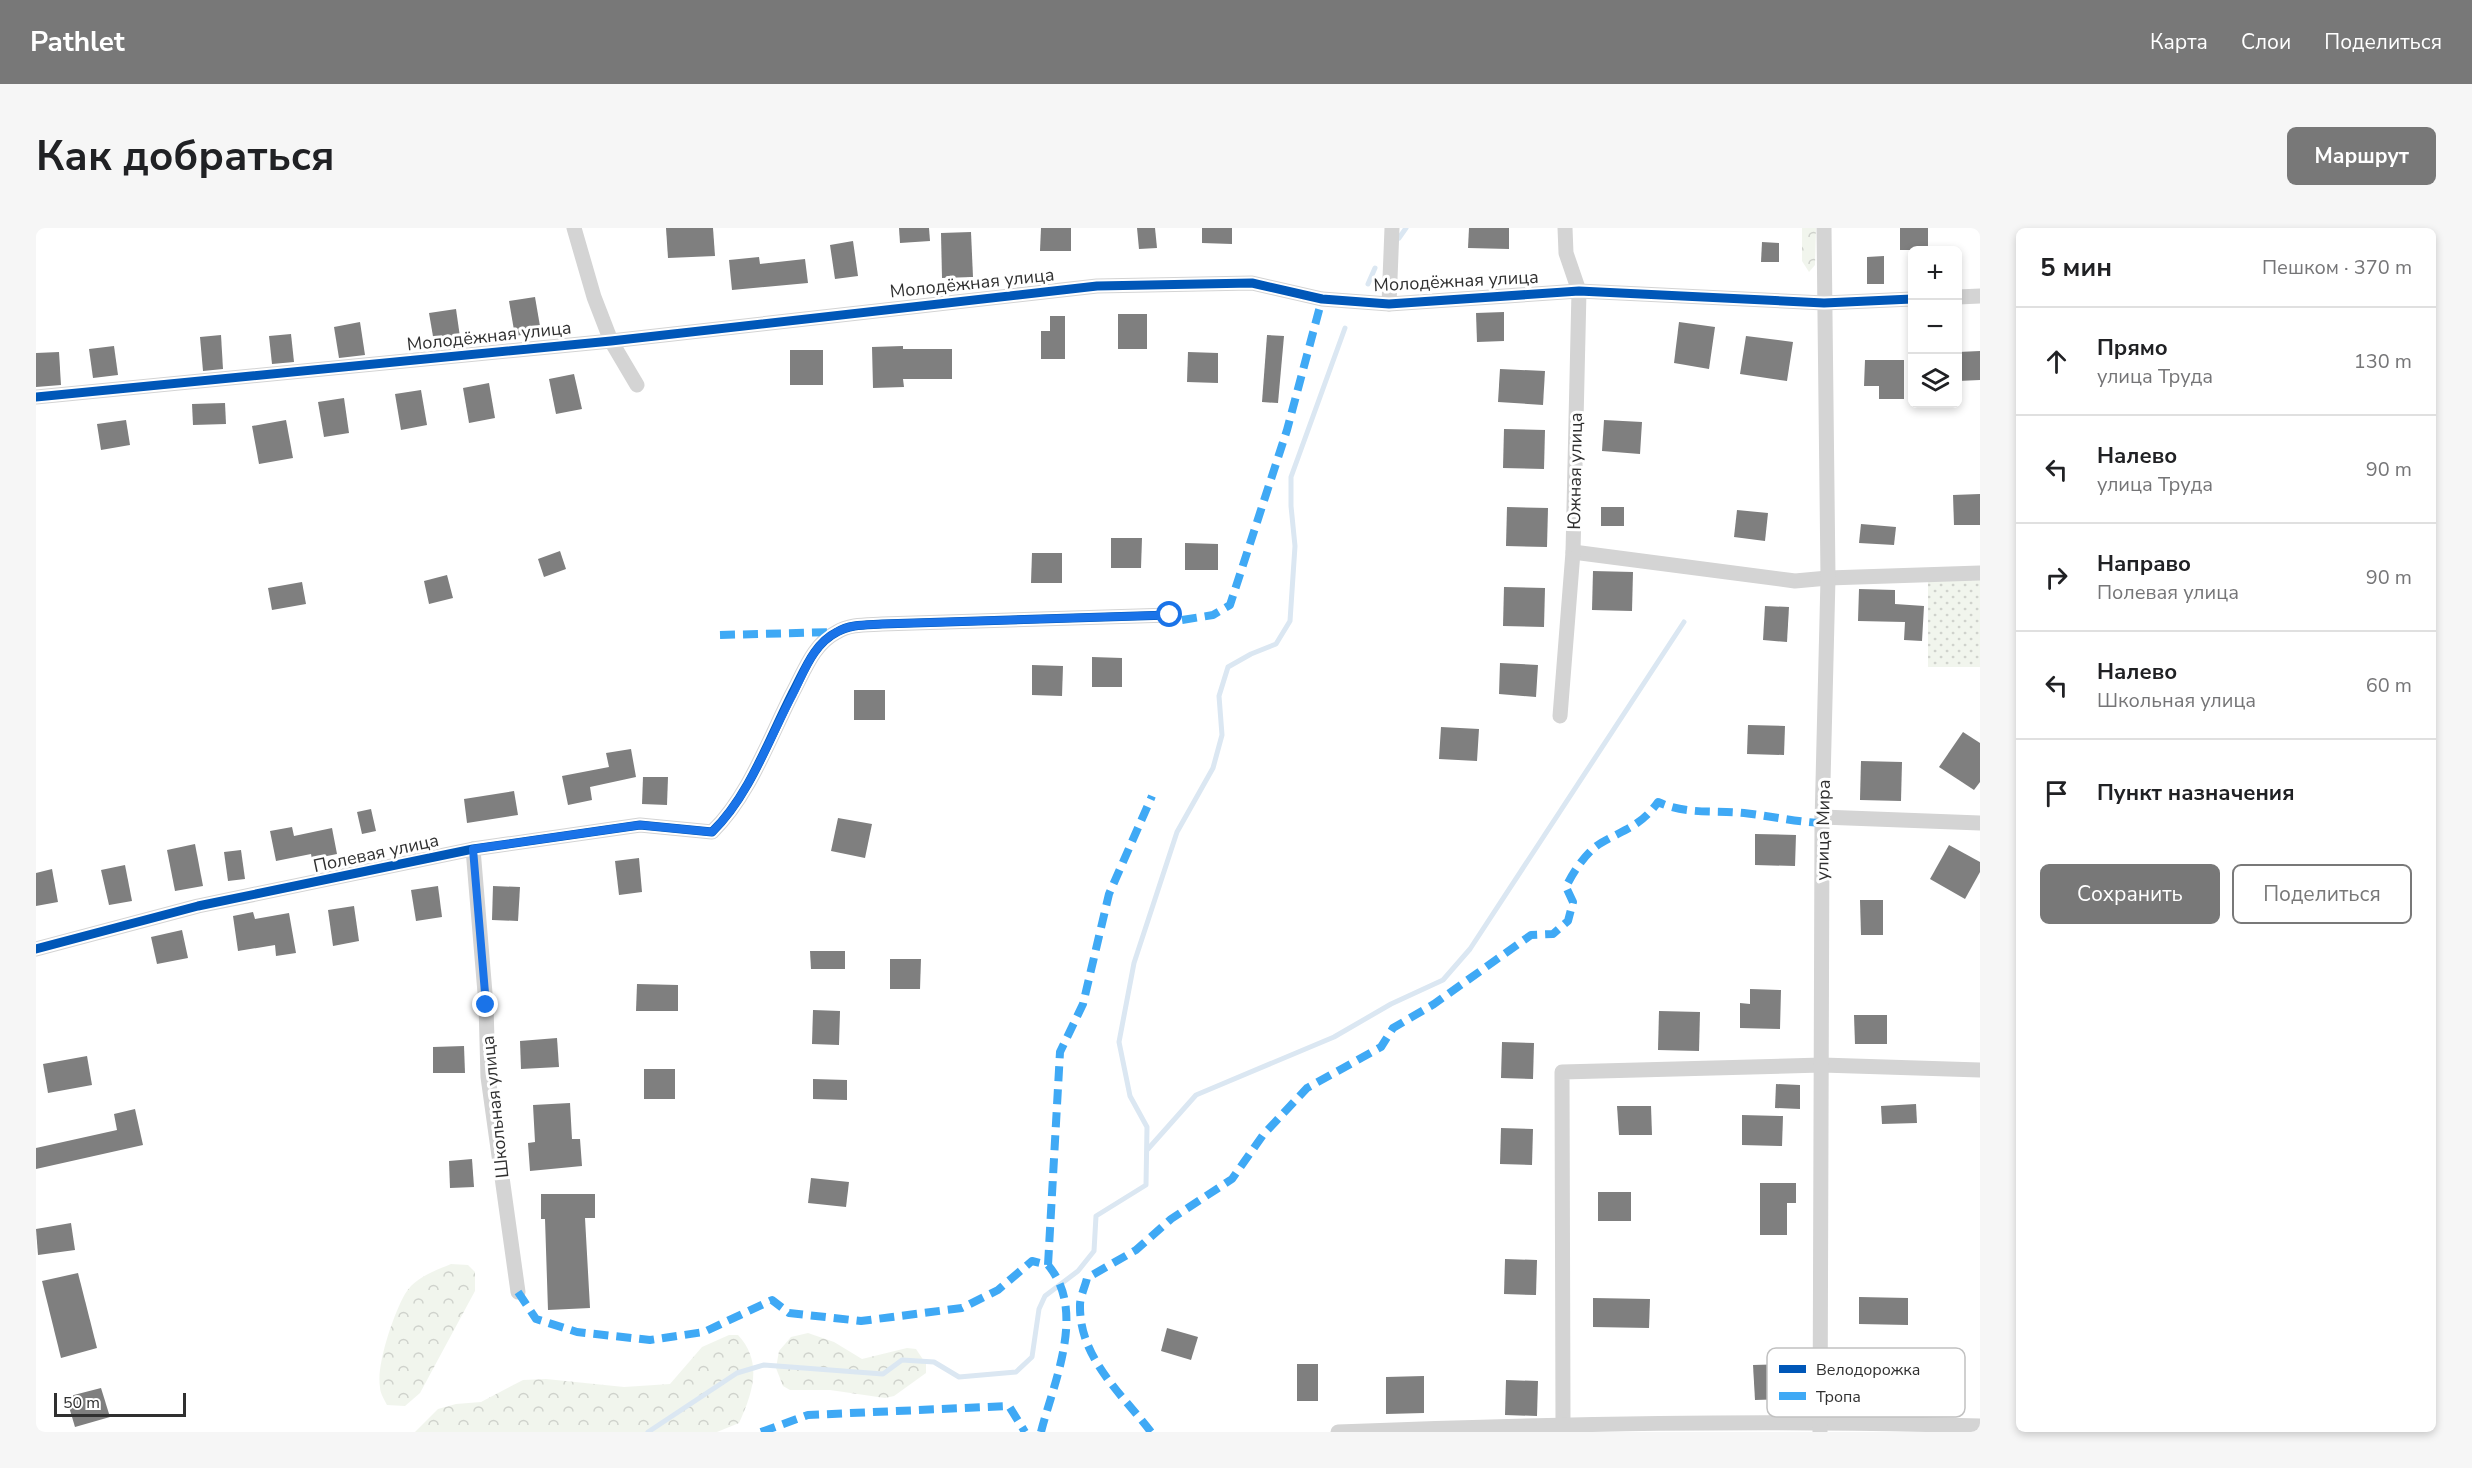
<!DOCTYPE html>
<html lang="ru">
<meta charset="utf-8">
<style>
:root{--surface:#fff;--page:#f6f6f6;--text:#202124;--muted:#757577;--line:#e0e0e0;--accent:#787878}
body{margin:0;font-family:"Nunito Sans",sans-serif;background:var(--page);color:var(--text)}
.controls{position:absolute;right:18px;top:18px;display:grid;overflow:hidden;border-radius:9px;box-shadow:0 3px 9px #0003}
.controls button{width:54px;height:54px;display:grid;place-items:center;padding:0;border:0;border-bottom:2px solid var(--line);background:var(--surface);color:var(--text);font:30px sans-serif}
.scale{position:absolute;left:18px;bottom:15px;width:132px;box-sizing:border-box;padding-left:6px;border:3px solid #303030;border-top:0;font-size:16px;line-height:21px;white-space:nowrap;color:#303030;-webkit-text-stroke:4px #fff;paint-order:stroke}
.stop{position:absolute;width:18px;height:18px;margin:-14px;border:4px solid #1a73e8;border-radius:50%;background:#fff}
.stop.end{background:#1a73e8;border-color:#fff;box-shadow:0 2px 6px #0008}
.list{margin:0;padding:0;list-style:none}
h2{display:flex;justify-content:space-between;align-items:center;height:78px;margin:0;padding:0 24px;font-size:26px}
h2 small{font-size:20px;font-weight:400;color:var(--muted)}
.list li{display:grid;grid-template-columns:39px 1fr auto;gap:18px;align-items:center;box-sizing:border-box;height:108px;padding:0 24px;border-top:2px solid var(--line)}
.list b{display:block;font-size:22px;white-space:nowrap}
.list p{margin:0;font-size:20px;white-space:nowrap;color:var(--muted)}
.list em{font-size:20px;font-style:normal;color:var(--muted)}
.actions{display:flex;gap:12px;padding:18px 24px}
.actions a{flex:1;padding:14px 0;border:2px solid var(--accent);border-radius:9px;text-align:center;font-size:21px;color:var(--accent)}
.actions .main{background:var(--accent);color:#fff}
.icon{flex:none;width:33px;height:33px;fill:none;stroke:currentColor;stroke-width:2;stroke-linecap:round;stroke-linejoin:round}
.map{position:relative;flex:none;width:1944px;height:1204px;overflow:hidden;border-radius:9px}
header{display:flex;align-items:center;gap:36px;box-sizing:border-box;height:84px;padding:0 30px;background:var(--accent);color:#fff}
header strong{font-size:28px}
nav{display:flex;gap:33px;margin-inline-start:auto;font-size:21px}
.intro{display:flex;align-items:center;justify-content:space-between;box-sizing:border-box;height:144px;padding:0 36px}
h1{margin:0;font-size:42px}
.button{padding:15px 27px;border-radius:9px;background:var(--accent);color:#fff;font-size:21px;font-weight:700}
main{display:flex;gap:36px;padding:0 36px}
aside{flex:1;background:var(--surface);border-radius:9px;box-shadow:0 3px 9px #0003}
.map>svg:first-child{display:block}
</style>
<header>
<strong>Pathlet</strong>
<nav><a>Карта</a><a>Слои</a><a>Поделиться</a></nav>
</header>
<div class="intro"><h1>Как добраться</h1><a class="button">Маршрут</a></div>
<main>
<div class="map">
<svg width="1944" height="1204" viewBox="0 0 1944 1204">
<defs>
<pattern id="grass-dots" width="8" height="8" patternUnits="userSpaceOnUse" patternTransform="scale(1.5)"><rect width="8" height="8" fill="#f1f5ed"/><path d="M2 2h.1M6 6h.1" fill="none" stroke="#cfd2cc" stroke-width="1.8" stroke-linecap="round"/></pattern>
<pattern id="forest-crowns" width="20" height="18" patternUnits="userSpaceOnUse" patternTransform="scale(1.5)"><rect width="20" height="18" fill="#f1f5ed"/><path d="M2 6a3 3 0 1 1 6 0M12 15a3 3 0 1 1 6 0" fill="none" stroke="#cfd2cc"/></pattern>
</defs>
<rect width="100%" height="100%" fill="#fff"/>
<!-- grass -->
<rect fill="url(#grass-dots)" x="1892" y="349" width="52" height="90"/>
<!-- forest -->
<g fill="url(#forest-crowns)">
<path d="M 1766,0 L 1780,0 L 1779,37 L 1773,44 L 1766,33 Z"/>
<path d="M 415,1036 L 432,1037 L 439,1044 L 439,1063 L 384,1165 L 369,1178 L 351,1177 C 348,1171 344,1165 344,1159 C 340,1137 358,1085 369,1066 C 379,1049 399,1043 415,1036 Z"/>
<path d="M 772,1105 L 798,1114 L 826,1131 L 871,1120 L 880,1121 L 890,1136 L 890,1145 L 858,1168 L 849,1170 L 794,1162 L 754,1162 L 747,1158 L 740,1140 L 743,1123 L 755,1109 Z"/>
<path d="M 693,1107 L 702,1107 C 727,1134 717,1164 703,1195 L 681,1204 L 379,1204 L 402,1181 L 420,1176 L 445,1174 L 487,1152 L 510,1151 L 588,1159 L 634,1156 L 666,1119 Z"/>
</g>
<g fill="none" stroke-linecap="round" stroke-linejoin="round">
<!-- stream -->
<g stroke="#dbe7f2" stroke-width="5">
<path d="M 1363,10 L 1370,0"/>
<path d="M 1332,56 L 1339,40"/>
<path d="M 1112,921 L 1160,867 L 1298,809 L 1355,776 L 1407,752 L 1434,721 L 1648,394"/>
<path d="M 612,1204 L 701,1145 L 728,1137 L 847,1146 L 866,1132 L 898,1134 L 923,1149 L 980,1144 L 996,1129 L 1003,1081 L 1009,1068 L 1042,1043 L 1058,1023 L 1060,988 L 1110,957 L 1111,899 L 1094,868 L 1083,814 L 1098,735 L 1141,604 L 1177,540 L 1186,507 L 1183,468 L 1192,439 L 1215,426 L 1240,416 L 1254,393 L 1259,318 L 1255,278 L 1255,249 L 1309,100"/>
</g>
</g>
<!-- building -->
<g fill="#7f7f7f">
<path d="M 630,0 L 677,0 L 679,28 L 632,30 Z"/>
<path d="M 863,0 L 893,0 L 894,13 L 864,15 Z"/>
<path d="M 1005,0 L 1035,0 L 1035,23 L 1004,23 Z"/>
<path d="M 1101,0 L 1119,0 L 1121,20 L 1103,21 Z"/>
<path d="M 1166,0 L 1196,0 L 1196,16 L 1166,15 Z"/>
<path d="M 1433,0 L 1473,0 L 1473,21 L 1432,20 Z"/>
<rect x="1864" y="0" width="28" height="22"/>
<path d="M 935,4 L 937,49 L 906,50 L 905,5 Z"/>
<path d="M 817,13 L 822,48 L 799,51 L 794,17 Z"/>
<path d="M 1726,14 L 1743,15 L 1743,34 L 1725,34 Z"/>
<path d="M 1848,28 L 1848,56 L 1831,56 L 1831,29 Z"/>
<path d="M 723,29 L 724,36 L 769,31 L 772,55 L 696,62 L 693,32 Z"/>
<path d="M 499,69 L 505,104 L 479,108 L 473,73 Z"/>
<path d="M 420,81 L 425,116 L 399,120 L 393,85 Z"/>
<path d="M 1468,84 L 1468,113 L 1441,114 L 1440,85 Z"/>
<rect x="1082" y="86" width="29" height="35"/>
<path d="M 1014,88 L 1029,88 L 1029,131 L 1005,131 L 1005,103 L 1014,103 Z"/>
<path d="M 324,94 L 329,127 L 303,130 L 298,99 Z"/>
<path d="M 1643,94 L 1679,99 L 1673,141 L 1638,135 Z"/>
<path d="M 255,106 L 258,134 L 236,136 L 233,108 Z"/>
<path d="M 185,107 L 187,141 L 167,143 L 164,109 Z"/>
<path d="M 1231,107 L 1248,108 L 1242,175 L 1226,174 Z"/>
<path d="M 1710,108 L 1757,114 L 1751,153 L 1704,146 Z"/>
<path d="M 78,118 L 82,147 L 57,150 L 53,121 Z"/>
<path d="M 867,118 L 867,121 L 916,121 L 916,151 L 867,151 L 868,159 L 837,160 L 836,119 Z"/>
<rect x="754" y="122" width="33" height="35"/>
<path d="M 1944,123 L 1944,152 L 1922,153 L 1922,124 Z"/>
<path d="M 23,124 L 25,157 L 0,159 L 0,125 Z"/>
<path d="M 1152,124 L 1182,125 L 1182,155 L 1151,154 Z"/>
<path d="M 1829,132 L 1868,132 L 1868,171 L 1843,171 L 1843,158 L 1828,158 Z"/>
<path d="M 1464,141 L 1509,143 L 1507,177 L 1462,174 Z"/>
<path d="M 538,146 L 546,181 L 520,186 L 513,151 Z"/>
<path d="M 453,155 L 459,190 L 433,195 L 427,160 Z"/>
<path d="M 385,162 L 391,197 L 365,202 L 359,166 Z"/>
<path d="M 308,170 L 313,205 L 288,209 L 282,174 Z"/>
<path d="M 189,175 L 190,196 L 157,197 L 156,176 Z"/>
<path d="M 90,192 L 94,217 L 65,222 L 61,196 Z"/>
<path d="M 250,192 L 257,230 L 223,236 L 216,198 Z"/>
<path d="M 1568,192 L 1606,194 L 1604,226 L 1566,223 Z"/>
<path d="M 1468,201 L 1509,202 L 1508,241 L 1467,240 Z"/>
<path d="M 1944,266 L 1944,297 L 1918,297 L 1917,267 Z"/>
<path d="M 1471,279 L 1512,280 L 1511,319 L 1470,318 Z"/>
<rect x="1565" y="279" width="23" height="19"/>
<path d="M 1701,282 L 1732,285 L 1729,313 L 1698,309 Z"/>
<path d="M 1825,296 L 1860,299 L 1858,317 L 1823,315 Z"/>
<path d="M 1075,310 L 1106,310 L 1105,340 L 1075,340 Z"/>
<path d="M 1149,315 L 1182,316 L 1182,342 L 1149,342 Z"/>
<path d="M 524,323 L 530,341 L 508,349 L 502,331 Z"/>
<path d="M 996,325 L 1026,325 L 1026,355 L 995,355 Z"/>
<path d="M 1557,343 L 1597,344 L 1596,383 L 1556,382 Z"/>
<path d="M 411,347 L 417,370 L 393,376 L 388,353 Z"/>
<path d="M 266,354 L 270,376 L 236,382 L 232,360 Z"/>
<path d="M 1468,359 L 1509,360 L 1508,399 L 1467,398 Z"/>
<path d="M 1823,361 L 1859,362 L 1859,376 L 1888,378 L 1886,413 L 1868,412 L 1869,394 L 1822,393 Z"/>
<path d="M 1729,378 L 1753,379 L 1751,414 L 1727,412 Z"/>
<path d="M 1056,429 L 1086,430 L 1086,459 L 1056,459 Z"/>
<path d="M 1464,435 L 1502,437 L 1500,469 L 1463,466 Z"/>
<path d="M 996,437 L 1027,438 L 1026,468 L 996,467 Z"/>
<rect x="818" y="462" width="31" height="30"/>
<path d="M 1712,497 L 1749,498 L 1748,527 L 1711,526 Z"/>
<path d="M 1405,499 L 1443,501 L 1441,533 L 1403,531 Z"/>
<path d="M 1927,504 L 1944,515 L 1944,554 L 1938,562 L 1903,539 Z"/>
<path d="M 595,521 L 600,549 L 554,559 L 556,572 L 532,577 L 526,548 L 573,539 L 570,525 Z"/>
<path d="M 1825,533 L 1866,534 L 1865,573 L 1824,572 Z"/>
<path d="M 607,549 L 632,549 L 631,577 L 606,576 Z"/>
<path d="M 478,563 L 482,587 L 431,595 L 428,571 Z"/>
<path d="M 335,581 L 340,603 L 326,606 L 321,584 Z"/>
<path d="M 802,590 L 836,596 L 829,630 L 795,623 Z"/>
<path d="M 256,599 L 258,608 L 296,600 L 301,626 L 276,631 L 275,626 L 240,633 L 234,603 Z"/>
<path d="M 1719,606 L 1760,607 L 1759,638 L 1719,637 Z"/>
<path d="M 159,616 L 167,658 L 139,663 L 131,622 Z"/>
<path d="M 1913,617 L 1944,634 L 1944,644 L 1929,671 L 1894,651 Z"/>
<path d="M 205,622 L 209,651 L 192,653 L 188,624 Z"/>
<path d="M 603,630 L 606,664 L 583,667 L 579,633 Z"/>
<path d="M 89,637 L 96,673 L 73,677 L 65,642 Z"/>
<path d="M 16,641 L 22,674 L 0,678 L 0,645 Z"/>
<path d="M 402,658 L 406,689 L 380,693 L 375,662 Z"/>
<path d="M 457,658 L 484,659 L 482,693 L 456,692 Z"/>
<path d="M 1824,672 L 1847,672 L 1847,707 L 1825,707 Z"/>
<path d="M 318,678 L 323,713 L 297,718 L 292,682 Z"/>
<path d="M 217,684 L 219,691 L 253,685 L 260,725 L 240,728 L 239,717 L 202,723 L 197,688 Z"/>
<path d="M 146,702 L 152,730 L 121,736 L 115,709 Z"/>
<path d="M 774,723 L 809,723 L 809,741 L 775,741 Z"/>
<path d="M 854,731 L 885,731 L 884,761 L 854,761 Z"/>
<path d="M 601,756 L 642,757 L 642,783 L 600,783 Z"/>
<path d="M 1714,761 L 1745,762 L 1744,801 L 1704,800 L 1704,775 L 1714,776 Z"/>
<path d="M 777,782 L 804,783 L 803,817 L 776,816 Z"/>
<path d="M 1623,783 L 1664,784 L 1663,823 L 1622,822 Z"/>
<path d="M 1818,787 L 1851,787 L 1851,816 L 1819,816 Z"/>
<path d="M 521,810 L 523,839 L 485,841 L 484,813 Z"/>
<path d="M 1466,814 L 1498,815 L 1497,851 L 1465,850 Z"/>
<path d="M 428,818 L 429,845 L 397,845 L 397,819 Z"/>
<path d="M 51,828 L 56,857 L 12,865 L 7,836 Z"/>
<rect x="608" y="841" width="31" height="30"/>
<path d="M 777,851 L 811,852 L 811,872 L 777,871 Z"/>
<path d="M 1740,856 L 1764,857 L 1764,881 L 1739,880 Z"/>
<path d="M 534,875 L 536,911 L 544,911 L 546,938 L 494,943 L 492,915 L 499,914 L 497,877 Z"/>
<path d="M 1880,876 L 1881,895 L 1846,896 L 1845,878 Z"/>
<path d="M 1581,878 L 1615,878 L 1616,907 L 1583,907 Z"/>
<path d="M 99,881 L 107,917 L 0,941 L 0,920 L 81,902 L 78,886 Z"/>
<path d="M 1706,887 L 1747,888 L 1746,918 L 1706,917 Z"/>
<path d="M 1465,900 L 1497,901 L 1496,937 L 1464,936 Z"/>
<path d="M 436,931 L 438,959 L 414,960 L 413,933 Z"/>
<path d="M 775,950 L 813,954 L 810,979 L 772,975 Z"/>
<path d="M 1724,955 L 1760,955 L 1760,975 L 1751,975 L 1751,1007 L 1724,1007 Z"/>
<rect x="1562" y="964" width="33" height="29"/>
<path d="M 505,966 L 559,966 L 559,990 L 549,990 L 554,1080 L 512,1082 L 509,991 L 505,991 Z"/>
<path d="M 35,995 L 39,1022 L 2,1027 L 0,1001 Z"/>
<path d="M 1469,1031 L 1501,1032 L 1500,1067 L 1468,1066 Z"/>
<path d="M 42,1045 L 61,1120 L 25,1130 L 6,1053 Z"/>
<path d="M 1823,1069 L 1872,1070 L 1872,1097 L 1823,1096 Z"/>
<path d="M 1557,1070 L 1614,1071 L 1613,1100 L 1557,1099 Z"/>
<path d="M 1131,1100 L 1162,1109 L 1155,1132 L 1125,1123 Z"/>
<rect x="1261" y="1136" width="21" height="37"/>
<path d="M 1749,1136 L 1750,1171 L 1719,1172 L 1717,1137 Z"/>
<path d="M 1388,1148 L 1388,1185 L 1350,1186 L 1350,1149 Z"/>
<path d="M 1470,1152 L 1502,1153 L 1501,1188 L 1469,1187 Z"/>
<path d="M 65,1160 L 74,1189 L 39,1199 L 30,1169 Z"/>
</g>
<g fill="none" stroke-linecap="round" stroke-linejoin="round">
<!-- street -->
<g stroke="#d4d4d4" stroke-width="15">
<path d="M 538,0 L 558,69 L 575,113 L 601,157"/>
<path d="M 1922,69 L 1944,68"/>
<path d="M 1353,76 L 1356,0"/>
<path d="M 0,169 L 575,113 L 1061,58 L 1216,55 L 1286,71 L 1353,76 L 1543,63 L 1788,75 L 1876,71"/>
<path d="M 1537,324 L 1759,353 L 1792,350 L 1944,345"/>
<path d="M 1524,488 L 1537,324 L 1543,63 L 1530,25 L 1529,0"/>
<path d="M 1786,589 L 1944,595"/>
<path d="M 437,621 L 450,777 L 452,849 L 482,1064"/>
<path d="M 0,721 L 162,678 L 437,621 L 604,597 L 676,604 C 713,568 733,511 756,466 C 768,444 777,416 801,404 C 814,396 831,397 846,396 L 1134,387"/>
<path d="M 1527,1196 L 1526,844 L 1786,837 L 1944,842"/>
<path d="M 1302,1204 C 1516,1196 1730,1191 1944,1198"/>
<path d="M 1784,1204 L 1786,595 L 1792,350 L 1788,0"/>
</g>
<!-- quiet -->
<g stroke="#3fa9f5" stroke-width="8" stroke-dasharray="15 8" stroke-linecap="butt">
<path d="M 1146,392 L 1177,387 L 1194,377 L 1251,202 L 1286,71"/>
<path d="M 684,407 L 798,404"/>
<path d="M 1012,1037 L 1024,824 L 1047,776 L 1073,666 L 1116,568"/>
<path d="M 482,1064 L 500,1091 L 541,1104 L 614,1112 L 668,1104 L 736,1072 L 753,1085 L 825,1093 L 926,1080 L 962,1062 L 996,1033 L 1012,1037 C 1051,1083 1018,1153 1005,1204"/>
<path d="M 725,1204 L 772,1187 L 973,1178 L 989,1204"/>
<path d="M 1115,1204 C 1086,1166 1043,1130 1044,1077 C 1044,1069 1049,1059 1051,1050 L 1100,1022 L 1135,991 L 1196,951 L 1227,907 L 1271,860 L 1345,819 L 1357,800 L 1398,776 L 1495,707 L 1517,706 L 1532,693 L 1537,674 L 1530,659 C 1537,644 1551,623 1565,615 C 1589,601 1605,598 1622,574 C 1651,587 1678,582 1708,585 C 1735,588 1760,594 1786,595"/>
</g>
<!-- cycleway casing -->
<g stroke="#fff" stroke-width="13">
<g id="cycleway">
<path d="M 0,169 L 575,113 L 1061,58 L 1216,55 L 1286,71 L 1353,76 L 1543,63 L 1788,75 L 1876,71"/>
<path d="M 0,721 L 162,678 L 437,621 L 604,597 L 676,604 C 713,568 733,511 756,466 C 768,444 777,416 801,404 C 814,396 831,397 846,396 L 1134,387"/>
</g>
</g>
<!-- cycleway -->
<use href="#cycleway" stroke="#0057b8" stroke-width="9"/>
</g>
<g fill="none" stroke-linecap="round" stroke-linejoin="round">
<!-- route -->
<path stroke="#1a73e8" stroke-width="8" d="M 450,777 L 437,621 L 604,597 L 676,604 C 713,568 733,511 757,466 C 768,444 777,416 801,404 C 814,396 831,397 846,396 L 1134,387"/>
</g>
<g text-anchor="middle" stroke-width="6" stroke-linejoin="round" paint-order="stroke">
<!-- street labels -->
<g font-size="18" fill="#303030" stroke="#fff">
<text transform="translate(1420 53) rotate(-3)" y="6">Молодёжная улица</text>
<text transform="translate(936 55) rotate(-6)" y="6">Молодёжная улица</text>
<text transform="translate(453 108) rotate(-6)" y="6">Молодёжная улица</text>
<text transform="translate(1539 243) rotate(-89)" y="6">Южная улица</text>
<text transform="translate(1787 602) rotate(-89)" y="6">улица Мира</text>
<text transform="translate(340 625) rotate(-12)" y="6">Полевая улица</text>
<text transform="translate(459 879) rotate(-96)" y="6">Школьная улица</text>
</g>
</g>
<!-- legend -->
<rect x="1731" y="1120" width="198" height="69" rx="9" fill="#fff" stroke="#c1c1c1" stroke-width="1.5"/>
<rect x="1743" y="1137" width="27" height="8" fill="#0057b8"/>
<rect x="1743" y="1164" width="27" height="8" fill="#3fa9f5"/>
<g font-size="16" fill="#303030">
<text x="1780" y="1147">Велодорожка</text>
<text x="1780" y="1174">Тропа</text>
</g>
</svg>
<div class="controls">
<button>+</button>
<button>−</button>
<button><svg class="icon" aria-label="layers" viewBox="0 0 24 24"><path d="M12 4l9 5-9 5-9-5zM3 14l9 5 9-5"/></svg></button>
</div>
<div class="scale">50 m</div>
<div class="stop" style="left:1134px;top:387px"></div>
<div class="stop end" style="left:450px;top:777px"></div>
</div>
<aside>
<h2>5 мин<small>Пешком · 370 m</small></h2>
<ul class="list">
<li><svg class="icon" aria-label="ahead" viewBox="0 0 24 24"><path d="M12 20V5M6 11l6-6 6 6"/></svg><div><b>Прямо</b><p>улица Труда</p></div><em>130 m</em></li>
<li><svg class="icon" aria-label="left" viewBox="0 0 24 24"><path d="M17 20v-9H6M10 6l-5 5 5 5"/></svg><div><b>Налево</b><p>улица Труда</p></div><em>90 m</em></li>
<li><svg class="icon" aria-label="right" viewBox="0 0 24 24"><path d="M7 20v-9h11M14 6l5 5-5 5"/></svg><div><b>Направо</b><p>Полевая улица</p></div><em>90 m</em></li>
<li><svg class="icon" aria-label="left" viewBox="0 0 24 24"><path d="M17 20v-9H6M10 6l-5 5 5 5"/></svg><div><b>Налево</b><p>Школьная улица</p></div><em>60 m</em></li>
<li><svg class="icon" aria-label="arrive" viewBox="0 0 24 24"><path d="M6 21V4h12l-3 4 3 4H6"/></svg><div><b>Пункт назначения</b></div></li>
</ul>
<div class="actions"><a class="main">Сохранить</a><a>Поделиться</a></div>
</aside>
</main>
